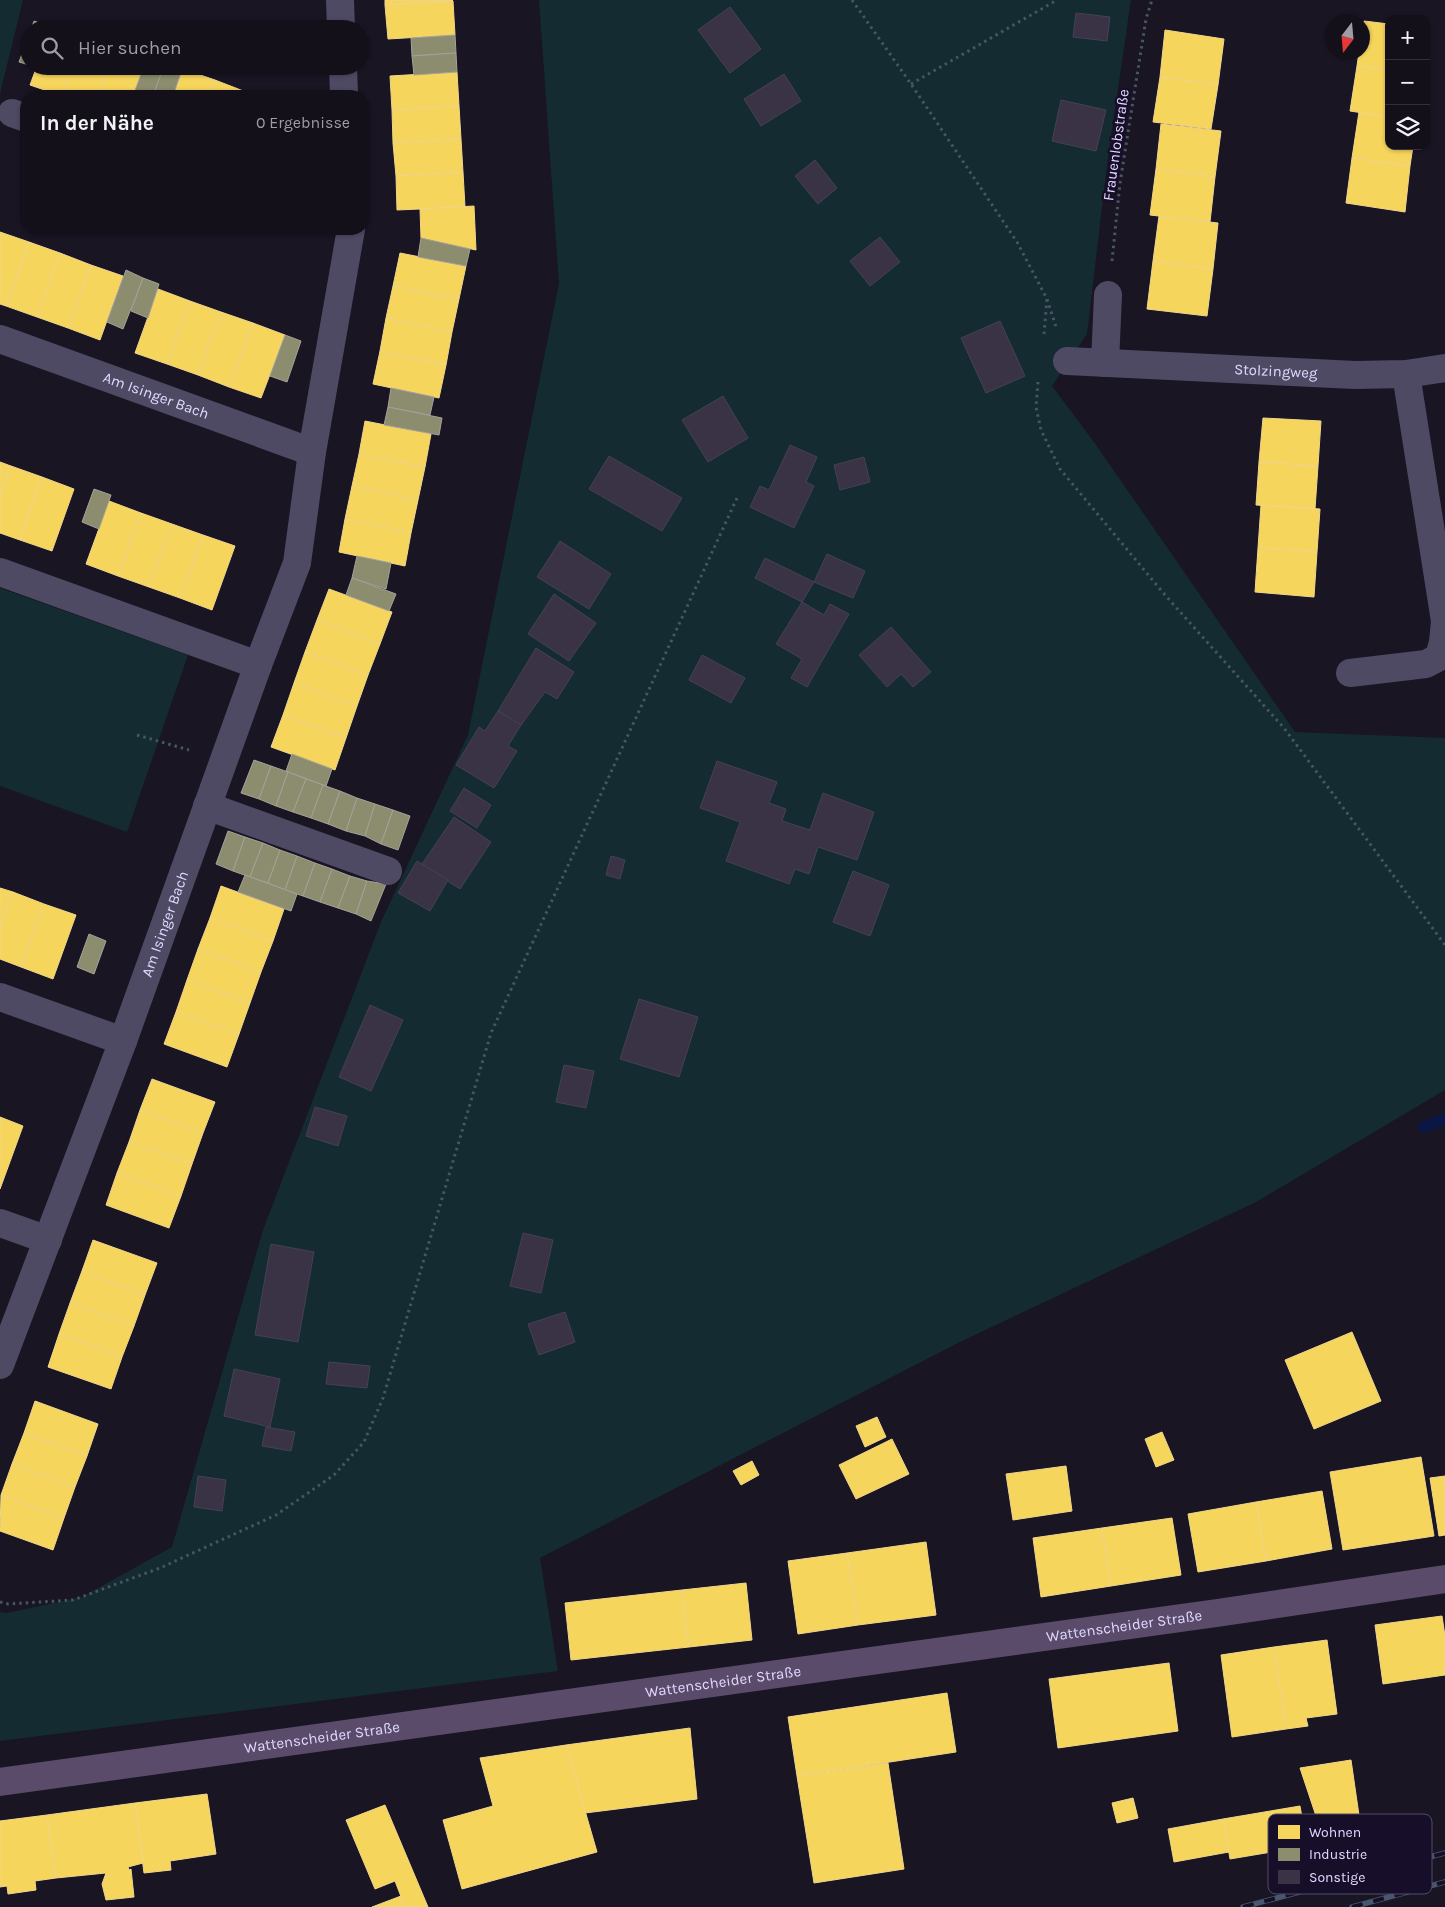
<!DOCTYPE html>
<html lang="de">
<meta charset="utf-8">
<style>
:root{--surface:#13101a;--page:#201e27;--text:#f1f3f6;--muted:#9d9da2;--line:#323039}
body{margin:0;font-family:Karla,sans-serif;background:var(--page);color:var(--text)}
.controls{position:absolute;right:15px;top:15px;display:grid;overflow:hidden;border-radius:10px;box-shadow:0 1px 4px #0004}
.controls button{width:45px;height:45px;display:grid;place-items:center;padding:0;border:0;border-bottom:1px solid var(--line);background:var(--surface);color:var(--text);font:25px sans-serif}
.compass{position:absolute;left:1325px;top:15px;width:45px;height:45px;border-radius:50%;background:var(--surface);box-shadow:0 1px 4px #0004;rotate:196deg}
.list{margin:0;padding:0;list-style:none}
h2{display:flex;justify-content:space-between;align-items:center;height:65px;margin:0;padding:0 20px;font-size:21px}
h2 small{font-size:16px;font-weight:400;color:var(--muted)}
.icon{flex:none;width:28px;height:28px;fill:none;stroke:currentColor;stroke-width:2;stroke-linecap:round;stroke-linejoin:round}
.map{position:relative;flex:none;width:1445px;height:1907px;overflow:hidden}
.search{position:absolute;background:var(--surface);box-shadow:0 1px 4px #0004;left:20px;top:20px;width:350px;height:55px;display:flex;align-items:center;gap:12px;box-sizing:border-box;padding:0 18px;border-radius:28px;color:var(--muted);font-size:19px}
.panel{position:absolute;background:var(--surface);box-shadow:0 1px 4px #0004;left:20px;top:90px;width:350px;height:145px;border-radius:20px}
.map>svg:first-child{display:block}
</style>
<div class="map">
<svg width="1445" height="1907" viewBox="0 0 1445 1907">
<rect width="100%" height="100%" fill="#191523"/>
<!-- green -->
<g fill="#132b31">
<path d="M 0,0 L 23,0 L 0,94 Z"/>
<path d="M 539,0 L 1131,0 L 1108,157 L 1087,334 L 1052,386 L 1094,442 L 1295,732 L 1445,738 L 1445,1090 L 1256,1202 L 960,1342 L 540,1558 L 558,1671 L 0,1741 L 0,1612 L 7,1613 L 82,1597 L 172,1547 L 263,1230 L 381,922 L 468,735 L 559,283 Z"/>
<path d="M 0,588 L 188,655 L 127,832 L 0,786 Z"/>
</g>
<!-- homes -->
<g fill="#f6d55c" stroke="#f0d68d">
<path d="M 385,0 L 452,0 L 453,1 L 385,5 Z"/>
<path d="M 453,1 L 455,35 L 388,39 L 385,5 Z"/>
<path d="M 53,21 L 74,29 L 51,29 Z"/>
<path d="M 1364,21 L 1389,24 L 1389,70 L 1357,66 L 1359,52 L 1362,52 Z"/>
<path d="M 1165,30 L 1224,39 L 1218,85 L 1160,77 Z"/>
<path d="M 37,66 L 73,66 L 62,96 L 30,85 Z"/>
<path d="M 73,66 L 108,66 L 98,96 L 62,96 Z"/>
<path d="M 108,66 L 144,66 L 133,96 L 98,96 Z"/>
<path d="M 1357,66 L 1389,70 L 1389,117 L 1350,111 Z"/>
<path d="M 183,69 L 215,80 L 209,96 L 173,96 Z"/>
<path d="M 457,72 L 459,106 L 392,110 L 390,76 Z"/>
<path d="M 1160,77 L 1218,85 L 1211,129 L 1153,122 Z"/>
<path d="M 215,80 L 246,92 L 244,96 L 209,96 Z"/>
<path d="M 459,106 L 461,139 L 393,143 L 392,110 Z"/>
<path d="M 1359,112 L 1389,117 L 1389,146 L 1413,146 L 1410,166 L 1352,158 Z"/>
<path d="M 1161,124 L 1221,131 L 1215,177 L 1156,169 Z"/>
<path d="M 461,139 L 463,172 L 396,176 L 393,143 Z"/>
<path d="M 1352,158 L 1410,166 L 1405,212 L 1346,203 Z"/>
<path d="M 1156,169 L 1215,177 L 1210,222 L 1150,215 Z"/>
<path d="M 463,172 L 465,207 L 397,210 L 396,176 Z"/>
<path d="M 474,206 L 476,250 L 421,238 L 420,209 Z"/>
<path d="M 1159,216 L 1218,223 L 1213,269 L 1153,261 Z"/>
<path d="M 0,232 L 29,242 L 6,306 L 0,304 Z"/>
<path d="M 29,242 L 60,253 L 37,317 L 6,306 Z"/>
<path d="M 60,253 L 91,265 L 68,328 L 37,317 Z"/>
<path d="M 400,253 L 466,266 L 459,299 L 393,286 Z"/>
<path d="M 1153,261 L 1213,269 L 1207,316 L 1147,309 Z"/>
<path d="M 91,265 L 123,276 L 100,340 L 68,328 Z"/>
<path d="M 393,286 L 459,299 L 452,332 L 386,318 Z"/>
<path d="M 158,289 L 190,301 L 167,364 L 135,353 Z"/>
<path d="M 190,301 L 221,312 L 198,375 L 167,364 Z"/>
<path d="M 221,312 L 253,323 L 229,387 L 198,375 Z"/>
<path d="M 386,318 L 452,332 L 446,365 L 380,351 Z"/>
<path d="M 253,323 L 285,335 L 261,398 L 229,387 Z"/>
<path d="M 380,351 L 446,365 L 439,398 L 373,384 Z"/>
<path d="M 1263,418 L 1321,421 L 1318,466 L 1259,462 Z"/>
<path d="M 365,421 L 431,434 L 425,467 L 359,454 Z"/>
<path d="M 359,454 L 425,467 L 418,500 L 352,486 Z"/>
<path d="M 0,462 L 11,466 L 0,496 Z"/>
<path d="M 1259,462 L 1318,466 L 1315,509 L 1256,505 Z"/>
<path d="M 11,466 L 42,477 L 20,540 L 0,533 L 0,496 Z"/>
<path d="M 42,477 L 74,489 L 52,551 L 20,540 Z"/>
<path d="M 352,486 L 418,500 L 411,533 L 345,519 Z"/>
<path d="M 109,501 L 141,513 L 118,576 L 86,564 Z"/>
<path d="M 1261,505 L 1320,509 L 1317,552 L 1258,548 Z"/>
<path d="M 141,513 L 172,524 L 149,587 L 118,576 Z"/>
<path d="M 345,519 L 411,533 L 405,566 L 339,552 Z"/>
<path d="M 172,524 L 203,535 L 180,598 L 149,587 Z"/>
<path d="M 203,535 L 235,546 L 212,610 L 180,598 Z"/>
<path d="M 1258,548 L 1317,552 L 1314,597 L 1255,592 Z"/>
<path d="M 329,589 L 392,612 L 380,644 L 317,620 Z"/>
<path d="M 317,620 L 380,644 L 368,675 L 305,652 Z"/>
<path d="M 305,652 L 368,675 L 357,706 L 294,683 Z"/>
<path d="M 294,683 L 357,706 L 346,738 L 283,715 Z"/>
<path d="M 283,715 L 346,738 L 335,770 L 271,747 Z"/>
<path d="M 221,886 L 284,909 L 273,941 L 210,918 Z"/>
<path d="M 0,888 L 13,892 L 0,928 Z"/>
<path d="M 13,892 L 44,904 L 21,967 L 0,959 L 0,928 Z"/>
<path d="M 44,904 L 76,915 L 53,979 L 21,967 Z"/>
<path d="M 210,918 L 273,941 L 261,972 L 198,949 Z"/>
<path d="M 198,949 L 261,972 L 250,1003 L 187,980 Z"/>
<path d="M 187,980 L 250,1003 L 239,1034 L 176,1012 Z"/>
<path d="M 176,1012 L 239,1034 L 227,1067 L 164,1044 Z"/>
<path d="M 152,1079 L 215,1102 L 203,1133 L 140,1110 Z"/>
<path d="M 140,1110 L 203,1133 L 192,1164 L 129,1142 Z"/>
<path d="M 0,1117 L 23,1126 L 0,1189 Z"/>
<path d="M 129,1142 L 192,1164 L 181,1196 L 117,1173 Z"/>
<path d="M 117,1173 L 181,1196 L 169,1228 L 106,1205 Z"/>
<path d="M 93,1240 L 157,1263 L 145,1295 L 82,1271 Z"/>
<path d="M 82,1271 L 145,1295 L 134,1326 L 70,1303 Z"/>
<path d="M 70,1303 L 134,1326 L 122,1357 L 59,1334 Z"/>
<path d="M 1352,1332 L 1381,1401 L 1314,1429 L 1285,1360 Z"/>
<path d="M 59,1334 L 122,1357 L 111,1389 L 48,1367 Z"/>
<path d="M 35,1401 L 98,1424 L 87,1456 L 24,1433 Z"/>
<path d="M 877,1417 L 886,1437 L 865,1447 L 856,1426 Z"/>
<path d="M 1162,1432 L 1174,1460 L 1156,1467 L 1145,1439 Z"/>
<path d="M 24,1433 L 87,1456 L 75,1487 L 12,1464 Z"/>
<path d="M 892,1439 L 909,1474 L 856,1499 L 839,1465 Z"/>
<path d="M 1421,1457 L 1434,1536 L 1343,1550 L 1330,1472 Z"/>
<path d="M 752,1461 L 759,1475 L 741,1485 L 733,1471 Z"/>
<path d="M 12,1464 L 75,1487 L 64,1518 L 1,1495 Z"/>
<path d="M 1066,1466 L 1072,1511 L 1013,1520 L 1006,1474 Z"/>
<path d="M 1445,1476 L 1445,1535 L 1439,1536 L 1430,1478 Z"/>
<path d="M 1322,1491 L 1332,1549 L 1266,1561 L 1256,1502 Z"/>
<path d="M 1,1495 L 64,1518 L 53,1550 L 0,1531 Z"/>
<path d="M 1256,1502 L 1266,1561 L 1198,1572 L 1188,1514 Z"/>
<path d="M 1172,1518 L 1181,1575 L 1111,1586 L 1102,1528 Z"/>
<path d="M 1102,1528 L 1111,1586 L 1041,1597 L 1033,1538 Z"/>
<path d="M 926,1542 L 936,1615 L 858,1625 L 847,1553 Z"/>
<path d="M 847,1553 L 858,1625 L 798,1634 L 788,1561 Z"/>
<path d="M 746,1583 L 752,1640 L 689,1647 L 682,1590 Z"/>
<path d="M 682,1590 L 689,1647 L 571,1660 L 565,1603 Z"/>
<path d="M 1442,1616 L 1445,1636 L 1445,1675 L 1383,1684 L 1375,1625 Z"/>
<path d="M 1327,1640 L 1337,1714 L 1306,1718 L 1308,1726 L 1286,1729 L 1274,1647 Z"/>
<path d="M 1274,1647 L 1286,1729 L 1232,1737 L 1221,1655 Z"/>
<path d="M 1169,1663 L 1178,1731 L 1058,1748 L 1049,1679 Z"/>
<path d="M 947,1693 L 956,1752 L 797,1776 L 788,1717 Z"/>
<path d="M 690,1728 L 697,1799 L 585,1813 L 566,1745 Z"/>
<path d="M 566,1745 L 597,1852 L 462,1889 L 443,1820 L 493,1806 L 480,1758 Z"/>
<path d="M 1351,1760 L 1360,1822 L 1320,1828 L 1300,1768 Z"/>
<path d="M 888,1763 L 904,1869 L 814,1883 L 797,1776 Z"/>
<path d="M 207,1794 L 216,1854 L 170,1861 L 171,1870 L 144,1873 L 135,1803 Z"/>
<path d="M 1133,1798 L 1138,1818 L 1117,1823 L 1112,1803 Z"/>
<path d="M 135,1803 L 143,1863 L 128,1867 L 129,1870 L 131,1869 L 134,1897 L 106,1900 L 102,1884 L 106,1873 L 56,1878 L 47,1815 Z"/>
<path d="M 385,1805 L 428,1907 L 405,1907 L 395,1881 L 375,1889 L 346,1820 Z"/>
<path d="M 1300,1806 L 1307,1846 L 1230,1859 L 1223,1819 Z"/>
<path d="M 47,1815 L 56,1878 L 35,1881 L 36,1890 L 8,1894 L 7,1886 L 0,1887 L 0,1821 Z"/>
<path d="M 1223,1819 L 1229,1852 L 1174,1862 L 1168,1829 Z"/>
<path d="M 401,1896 L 405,1907 L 372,1907 Z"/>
</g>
<!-- industry -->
<g fill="#8c8c6e" stroke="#a6a29a">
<path d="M 34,21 L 51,27 L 51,29 L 31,29 Z"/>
<path d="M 29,35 L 29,65 L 19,62 Z"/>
<path d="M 455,35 L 456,53 L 412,56 L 411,38 Z"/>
<path d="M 456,53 L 457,72 L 414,75 L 412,56 Z"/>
<path d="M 144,66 L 164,66 L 153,96 L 133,96 Z"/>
<path d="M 164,66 L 181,72 L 173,96 L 153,96 Z"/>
<path d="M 421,238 L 470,249 L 466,266 L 418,257 Z"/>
<path d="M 126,270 L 143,278 L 123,329 L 107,322 Z"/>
<path d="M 143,278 L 159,284 L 148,318 L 131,311 Z"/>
<path d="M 285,335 L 301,341 L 287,382 L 270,376 Z"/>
<path d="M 391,388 L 434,397 L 430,415 L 388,407 Z"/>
<path d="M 388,407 L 442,418 L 439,435 L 384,425 Z"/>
<path d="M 94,489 L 111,495 L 99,529 L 82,522 Z"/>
<path d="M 357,556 L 391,563 L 386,589 L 352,578 Z"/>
<path d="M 352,578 L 396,594 L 389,611 L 346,595 Z"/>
<path d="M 292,754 L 332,769 L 326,786 L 286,771 Z"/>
<path d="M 254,760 L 271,766 L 259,799 L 241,793 Z"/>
<path d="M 271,766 L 288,772 L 276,806 L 259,799 Z"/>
<path d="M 288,772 L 306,779 L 293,812 L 276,806 Z"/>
<path d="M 306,779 L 323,785 L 311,818 L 293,812 Z"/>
<path d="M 323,785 L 340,791 L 328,824 L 311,818 Z"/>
<path d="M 340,791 L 357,798 L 346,831 L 328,824 Z"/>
<path d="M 357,798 L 375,804 L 365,836 L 346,831 Z"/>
<path d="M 375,804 L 393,810 L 381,844 L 365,836 Z"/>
<path d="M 393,810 L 410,816 L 398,850 L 381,844 Z"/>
<path d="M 228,831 L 245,837 L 233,871 L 216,864 Z"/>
<path d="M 245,837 L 263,843 L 250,877 L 233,871 Z"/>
<path d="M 263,843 L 280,850 L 268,883 L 250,877 Z"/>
<path d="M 280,850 L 297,856 L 285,890 L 268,883 Z"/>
<path d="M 297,856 L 315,863 L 303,896 L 285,890 Z"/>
<path d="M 315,863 L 332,869 L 320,902 L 303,896 Z"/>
<path d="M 332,869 L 350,876 L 338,908 L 320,902 Z"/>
<path d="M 245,875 L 297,894 L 291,911 L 238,892 Z"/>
<path d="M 350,876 L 367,881 L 356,914 L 338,908 Z"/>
<path d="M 367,881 L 386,884 L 371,921 L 356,914 Z"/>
<path d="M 89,934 L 106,941 L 94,974 L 77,967 Z"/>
</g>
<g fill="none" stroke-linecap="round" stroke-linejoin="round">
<!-- stream -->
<path stroke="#0a1745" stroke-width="12" d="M 1424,1127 L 1445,1119"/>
</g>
<!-- building -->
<g fill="#393345" stroke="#474057">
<path d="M 730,7 L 761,49 L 730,73 L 698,30 Z"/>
<path d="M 1076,13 L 1110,17 L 1107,41 L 1073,37 Z"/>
<path d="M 784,74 L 801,101 L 761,126 L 744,99 Z"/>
<path d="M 1061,100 L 1106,110 L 1096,151 L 1052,141 Z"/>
<path d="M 815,160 L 837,188 L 818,204 L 795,176 Z"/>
<path d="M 880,237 L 900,262 L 870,286 L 850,261 Z"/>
<path d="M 1000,321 L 1025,376 L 986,393 L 961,338 Z"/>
<path d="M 723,396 L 748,438 L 708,462 L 682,420 Z"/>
<path d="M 790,445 L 817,457 L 806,482 L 814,486 L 794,528 L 750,507 L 760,486 L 769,490 Z"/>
<path d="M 609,456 L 682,498 L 662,531 L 589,489 Z"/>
<path d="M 864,457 L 870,482 L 840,490 L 834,465 Z"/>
<path d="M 560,541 L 611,574 L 589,609 L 537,577 Z"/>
<path d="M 827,554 L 865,571 L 853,598 L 814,582 Z"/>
<path d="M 765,558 L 814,582 L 802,602 L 755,578 Z"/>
<path d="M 554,594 L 596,623 L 569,661 L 528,634 Z"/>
<path d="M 802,602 L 824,615 L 830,604 L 849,614 L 807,687 L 791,678 L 802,659 L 776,644 Z"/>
<path d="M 891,627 L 931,672 L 913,687 L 901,674 L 887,687 L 859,655 Z"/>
<path d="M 536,648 L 574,672 L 557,699 L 545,692 L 521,725 L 498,711 Z"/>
<path d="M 702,655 L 745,678 L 731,703 L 689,680 Z"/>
<path d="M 498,711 L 521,725 L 508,746 L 517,751 L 494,788 L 456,765 L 479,727 L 485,731 Z"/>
<path d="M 717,761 L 777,782 L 769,803 L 786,809 L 782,821 L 810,830 L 823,793 L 874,812 L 857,860 L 818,847 L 809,874 L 795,869 L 789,884 L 726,861 L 740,822 L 700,808 Z"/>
<path d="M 464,788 L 491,805 L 477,828 L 450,811 Z"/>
<path d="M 454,817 L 491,842 L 460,889 L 422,864 Z"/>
<path d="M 611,856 L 625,860 L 620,879 L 606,875 Z"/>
<path d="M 417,861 L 448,880 L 430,911 L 398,893 Z"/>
<path d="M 853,871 L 889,885 L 870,936 L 833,922 Z"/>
<path d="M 639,999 L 698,1017 L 679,1077 L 620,1059 Z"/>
<path d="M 370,1005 L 403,1020 L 371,1091 L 339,1077 Z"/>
<path d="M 564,1065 L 594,1071 L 586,1108 L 556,1102 Z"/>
<path d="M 315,1107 L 347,1116 L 338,1146 L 306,1136 Z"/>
<path d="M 523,1233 L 553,1240 L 541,1293 L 510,1286 Z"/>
<path d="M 271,1244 L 314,1252 L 298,1342 L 255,1335 Z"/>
<path d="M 565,1312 L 575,1342 L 539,1355 L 528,1324 Z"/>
<path d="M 329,1362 L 370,1366 L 367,1388 L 326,1384 Z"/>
<path d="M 234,1369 L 280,1379 L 270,1427 L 224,1416 Z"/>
<path d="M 266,1427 L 295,1432 L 291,1451 L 262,1446 Z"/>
<path d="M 198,1476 L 226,1480 L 222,1511 L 194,1507 Z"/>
</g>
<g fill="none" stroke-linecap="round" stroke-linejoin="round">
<!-- path -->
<g stroke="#495464" stroke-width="3" stroke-dasharray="2.5 4" stroke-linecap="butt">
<path d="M 852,0 L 911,84 L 1017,242 L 1047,299 L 1056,327"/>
<path d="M 911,84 L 1057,0"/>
<path d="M 1112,261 L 1120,183 L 1146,19 L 1152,0"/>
<path d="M 1044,334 L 1047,299"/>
<path d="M 1038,382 L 1036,407 L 1041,430 L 1060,469 L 1165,595 L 1284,728 L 1445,945"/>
<path d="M 137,735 L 189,750"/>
<path d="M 0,1602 L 8,1604 L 73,1600 L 160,1568 L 276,1515 L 334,1475 L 364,1442 L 383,1398 L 491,1033 L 737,498"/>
</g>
<!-- minor -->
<g stroke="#4f4a64" stroke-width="28">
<path d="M 340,0 L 341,29"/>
<path d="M 343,66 L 344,96"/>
<path d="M 12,113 L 26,118"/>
<path id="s1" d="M 0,339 L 312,452"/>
<path id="s2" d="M 1067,361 L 1355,375 L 1406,374 L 1445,368"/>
<path d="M 1105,363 L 1108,295"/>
<path d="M 0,572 L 258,665"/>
<path d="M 1350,673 L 1426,664 L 1439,657 L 1443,642 L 1445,621 L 1406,374"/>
<path d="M 207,806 L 388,871"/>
<path d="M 0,997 L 123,1041"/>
<path d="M 0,1223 L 48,1240"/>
<path id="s3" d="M 0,1365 L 123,1041 L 258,665 L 297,563 L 312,452 L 351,229"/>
</g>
<!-- major -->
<path stroke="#594b69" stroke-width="28" id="s4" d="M 0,1782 L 1217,1613 L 1445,1579"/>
<!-- rail casing -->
<g stroke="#48576e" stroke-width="5.5">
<g id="rail">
<path d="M 1243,1907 L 1445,1853"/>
<path d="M 1352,1907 L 1445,1882"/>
</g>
</g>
<!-- rail -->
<use href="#rail" stroke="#170f29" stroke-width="4" stroke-dasharray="11" stroke-linecap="butt"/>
</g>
<g text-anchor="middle" stroke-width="5" stroke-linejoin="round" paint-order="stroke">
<!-- street labels -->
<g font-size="15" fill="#e1d7ff" stroke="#170f29">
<text transform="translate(1116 145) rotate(-82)" y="5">Frauenlobstraße</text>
<text dy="5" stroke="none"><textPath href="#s2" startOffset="209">Stolzingweg</textPath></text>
<text dy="5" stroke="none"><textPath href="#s1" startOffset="166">Am Isinger Bach</textPath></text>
<text dy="5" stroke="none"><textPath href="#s3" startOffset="471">Am Isinger Bach</textPath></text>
<text dy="5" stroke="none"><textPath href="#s4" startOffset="1135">Wattenscheider Straße</textPath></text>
<text dy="5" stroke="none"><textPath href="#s4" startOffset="730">Wattenscheider Straße</textPath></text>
<text dy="5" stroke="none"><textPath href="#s4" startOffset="325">Wattenscheider Straße</textPath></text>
</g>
</g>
<!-- legend -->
<rect x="1268" y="1814" width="164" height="80" rx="8" fill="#170f29" stroke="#544b69" stroke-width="1"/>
<rect x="1278" y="1825" width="22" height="14" fill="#f6d55c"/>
<rect x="1278" y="1848" width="22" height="13" fill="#8c8c6e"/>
<rect x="1278" y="1870" width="22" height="14" fill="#393345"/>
<g font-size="14" fill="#e1d7ff">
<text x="1309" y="1837">Wohnen</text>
<text x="1309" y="1859">Industrie</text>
<text x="1309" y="1882">Sonstige</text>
</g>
</svg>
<div class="controls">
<button>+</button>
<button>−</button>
<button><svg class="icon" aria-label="layers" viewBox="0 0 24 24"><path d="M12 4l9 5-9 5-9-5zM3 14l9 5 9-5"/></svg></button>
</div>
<svg class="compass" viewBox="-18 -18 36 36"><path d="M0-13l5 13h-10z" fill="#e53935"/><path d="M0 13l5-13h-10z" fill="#9d9da2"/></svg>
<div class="search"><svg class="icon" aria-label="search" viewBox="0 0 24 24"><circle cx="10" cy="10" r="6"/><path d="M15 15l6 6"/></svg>Hier suchen</div>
<section class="panel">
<h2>In der Nähe<small>0 Ergebnisse</small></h2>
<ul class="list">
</ul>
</section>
</div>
